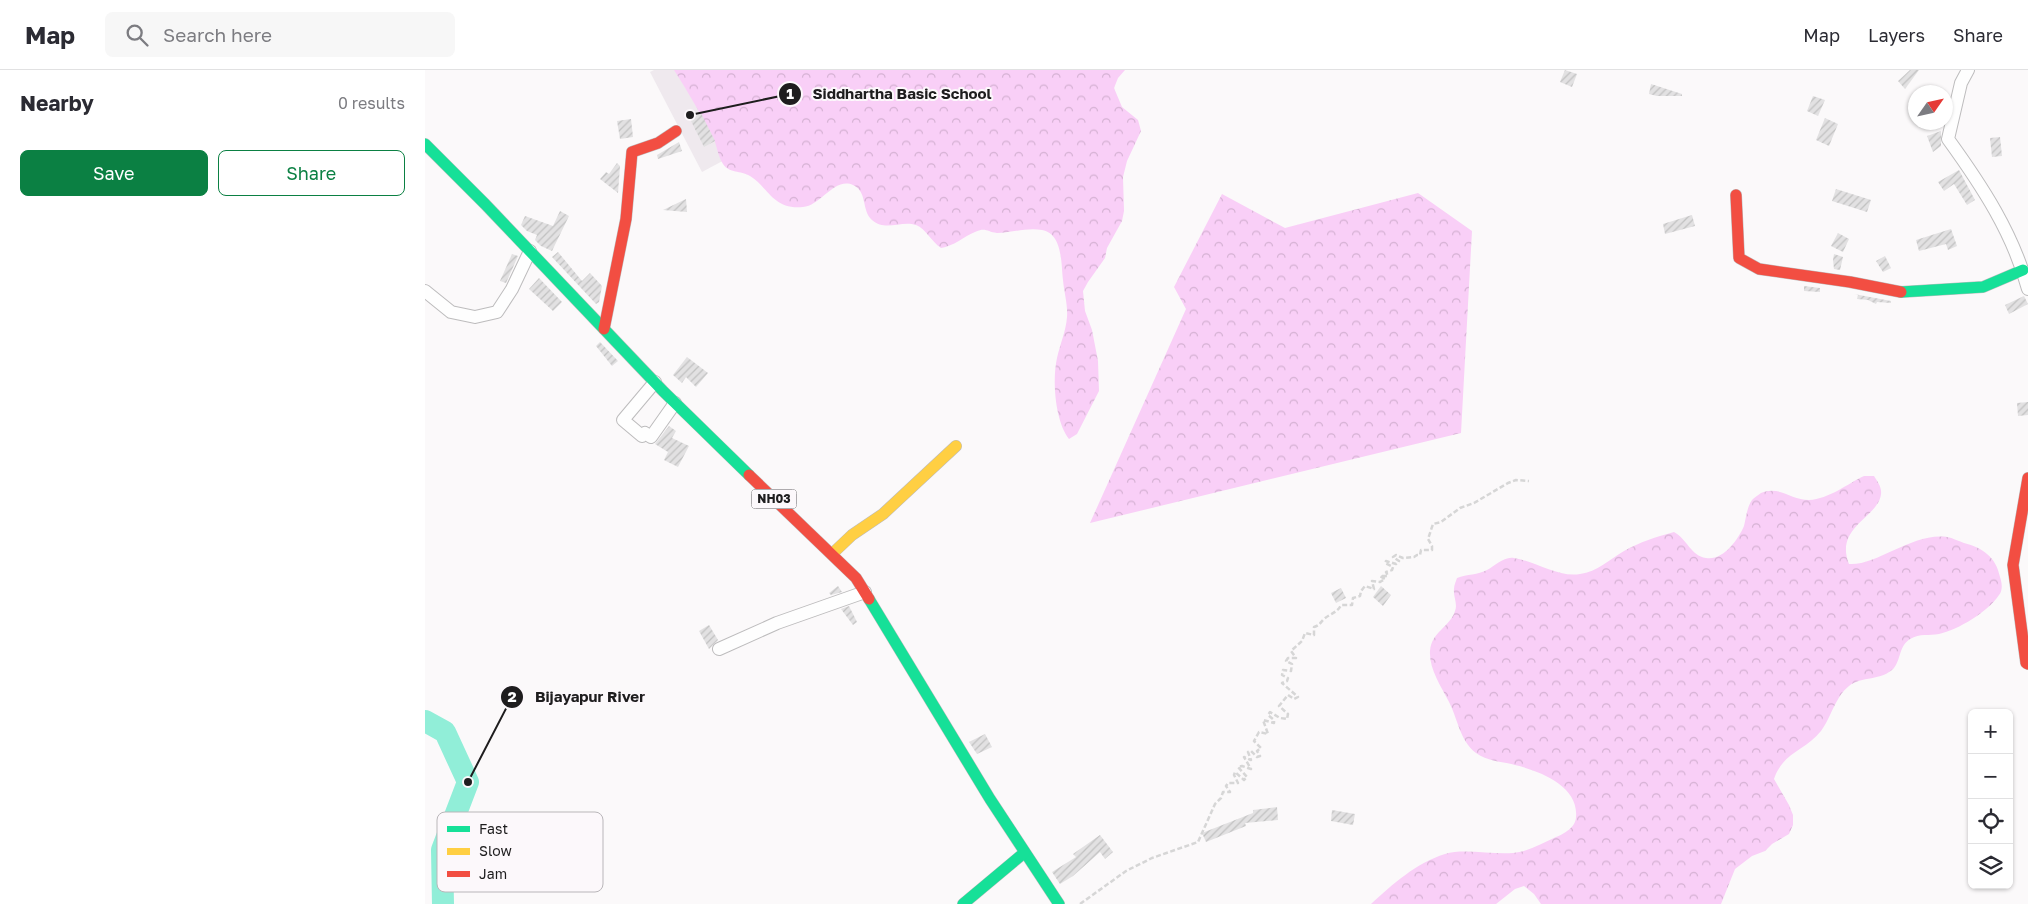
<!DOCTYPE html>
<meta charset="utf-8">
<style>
:root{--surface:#fff;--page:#f7f7f7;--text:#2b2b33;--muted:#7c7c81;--line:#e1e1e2;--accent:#0b8043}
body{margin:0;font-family:"Golos Text",sans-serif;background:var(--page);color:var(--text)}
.controls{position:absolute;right:15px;bottom:15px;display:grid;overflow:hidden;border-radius:8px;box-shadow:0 1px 4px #0004}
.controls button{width:45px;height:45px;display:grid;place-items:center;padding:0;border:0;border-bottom:1px solid var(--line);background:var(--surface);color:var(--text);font:25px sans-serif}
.compass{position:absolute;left:1483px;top:15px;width:45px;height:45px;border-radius:50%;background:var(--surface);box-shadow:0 1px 4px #0004;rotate:56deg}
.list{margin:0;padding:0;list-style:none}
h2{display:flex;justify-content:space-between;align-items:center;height:65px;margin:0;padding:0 20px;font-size:21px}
h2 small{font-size:16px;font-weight:400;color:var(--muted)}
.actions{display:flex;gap:10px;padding:15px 20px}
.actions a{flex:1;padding:11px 0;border:1px solid var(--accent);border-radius:8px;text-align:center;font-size:18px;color:var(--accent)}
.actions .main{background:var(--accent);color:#fff}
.icon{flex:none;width:28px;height:28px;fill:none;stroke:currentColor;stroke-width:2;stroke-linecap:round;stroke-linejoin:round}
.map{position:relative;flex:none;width:1603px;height:834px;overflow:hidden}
header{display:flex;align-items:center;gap:30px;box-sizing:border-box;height:70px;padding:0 25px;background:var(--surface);border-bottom:1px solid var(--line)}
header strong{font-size:24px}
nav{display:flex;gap:28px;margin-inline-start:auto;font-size:18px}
.search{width:350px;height:45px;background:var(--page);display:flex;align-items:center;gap:12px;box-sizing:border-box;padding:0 18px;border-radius:8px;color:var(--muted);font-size:19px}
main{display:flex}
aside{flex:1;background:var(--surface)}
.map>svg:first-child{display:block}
</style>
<header>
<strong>Map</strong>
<div class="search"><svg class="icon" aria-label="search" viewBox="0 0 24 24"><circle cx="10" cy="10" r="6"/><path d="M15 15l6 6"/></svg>Search here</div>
<nav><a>Map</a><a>Layers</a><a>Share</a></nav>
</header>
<main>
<aside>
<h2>Nearby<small>0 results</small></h2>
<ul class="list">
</ul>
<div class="actions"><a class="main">Save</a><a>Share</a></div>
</aside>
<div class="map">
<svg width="1603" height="834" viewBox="0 0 1603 834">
<defs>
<pattern id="forest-crowns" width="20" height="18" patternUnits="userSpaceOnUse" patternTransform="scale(1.25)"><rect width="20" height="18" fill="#f9cff7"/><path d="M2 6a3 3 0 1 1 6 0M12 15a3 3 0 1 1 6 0" fill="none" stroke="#d5b1d3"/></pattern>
<pattern id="building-hatch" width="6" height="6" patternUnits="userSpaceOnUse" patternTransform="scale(1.25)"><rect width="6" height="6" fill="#e2e1e2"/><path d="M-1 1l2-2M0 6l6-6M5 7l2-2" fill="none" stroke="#c1c1c1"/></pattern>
</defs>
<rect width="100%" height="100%" fill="#fbf9fa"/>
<!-- built -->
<path fill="#efe9ee" d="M 229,0 L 259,0 L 305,87 L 277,102 L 225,2 Z"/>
<!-- forest -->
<g fill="url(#forest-crowns)">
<path d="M 249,0 L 700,0 L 693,8 L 689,18 L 697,37 L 713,50 L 716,61 L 702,91 L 698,107 L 699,141 L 697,151 L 682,178 L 680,188 L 663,212 L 658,221 L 660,241 L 667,260 L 673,291 L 674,321 L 652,364 L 644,369 C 630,351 627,310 632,288 C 635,274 641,261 642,247 C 643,235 639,222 638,210 C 636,194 638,164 617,160 C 602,157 587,163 572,163 C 562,162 561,157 550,162 C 538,167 529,176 516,178 C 506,171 501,159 491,155 C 476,150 461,162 447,150 C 436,140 443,122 428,115 C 409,107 396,136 378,137 C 348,140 344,118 325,106 C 315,100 305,104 298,94 C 293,86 292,77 289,69 C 277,46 263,22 249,0 Z"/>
<path d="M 993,123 L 1047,161 L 1036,363 L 665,453 L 761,239 L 749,217 L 797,124 L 860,158 Z"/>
<path d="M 1439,406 L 1449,406 C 1452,411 1457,417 1456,424 C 1454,447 1409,457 1424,494 C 1452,496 1488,462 1522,467 C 1528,468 1533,471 1539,473 C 1558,478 1571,487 1575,507 C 1577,513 1578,520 1574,525 C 1564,541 1533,560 1514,564 C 1504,566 1495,563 1485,569 C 1474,576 1476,589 1469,598 C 1457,611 1436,606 1424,616 C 1410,627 1406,648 1396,661 C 1380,681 1358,682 1349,709 L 1364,735 L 1368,745 L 1368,755 L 1364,764 L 1347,774 L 1340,781 L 1327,786 L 1310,799 L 1296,834 L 1116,834 L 1109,824 L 1099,816 L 1090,819 L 1071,834 L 946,834 C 968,814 991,793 1020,784 C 1039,778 1068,785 1088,783 C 1103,782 1117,773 1131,767 C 1139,764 1151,757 1151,747 C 1154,716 1115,701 1090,695 C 1076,691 1064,692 1051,683 C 1034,670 1033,648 1023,630 C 1016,616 1004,599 1005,581 C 1006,562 1025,557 1030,541 C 1033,534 1028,526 1029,519 C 1029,515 1031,511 1032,508 C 1042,504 1053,505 1062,500 C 1070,496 1079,486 1089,488 C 1110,491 1134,508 1155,504 C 1172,502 1185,489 1199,481 C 1215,472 1231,467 1249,462 C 1262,469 1266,486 1281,488 C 1298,491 1313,470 1319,456 C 1321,448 1322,437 1327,430 C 1329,428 1333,425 1336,423 C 1354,415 1366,430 1384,430 C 1404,429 1422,414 1439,406 Z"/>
</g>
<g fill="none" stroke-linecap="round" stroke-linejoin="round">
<!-- river -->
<path stroke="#91eed8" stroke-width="22" d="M 0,651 L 20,662 L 43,712 L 17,780 L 18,834"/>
</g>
<!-- building -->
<g fill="url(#building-hatch)">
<path d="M 1140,0 L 1152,4 L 1147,17 L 1135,12 Z"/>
<path d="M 1485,0 L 1494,0 L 1480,19 L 1473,11 Z"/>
<path d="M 1226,14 L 1257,24 L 1257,26 L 1232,26 L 1224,24 Z"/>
<path d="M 1388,26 L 1400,30 L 1393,46 L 1382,41 Z"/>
<path d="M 276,43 L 290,71 L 279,77 L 265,49 Z"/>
<path d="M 1400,48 L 1413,54 L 1404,76 L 1391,70 Z"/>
<path d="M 206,49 L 208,67 L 195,69 L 192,51 Z"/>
<path d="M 1516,61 L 1516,76 L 1508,82 L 1502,66 Z"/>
<path d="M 1575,67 L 1577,86 L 1567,87 L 1565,68 Z"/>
<path d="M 254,72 L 257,81 L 233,89 L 232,85 Z"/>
<path d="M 192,93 L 195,96 L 193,123 L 175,109 L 181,102 L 184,104 Z"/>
<path d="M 1534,100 L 1550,130 L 1542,135 L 1529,114 L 1519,121 L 1513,112 Z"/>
<path d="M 1411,119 L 1446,130 L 1442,142 L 1407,131 Z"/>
<path d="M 261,129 L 262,142 L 238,140 Z"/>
<path d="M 135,141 L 144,146 L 127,181 L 116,176 L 110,170 L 112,165 L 102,161 L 96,155 L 100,146 L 128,156 Z"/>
<path d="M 1267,145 L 1270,156 L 1240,164 L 1238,154 Z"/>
<path d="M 1526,159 L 1532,176 L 1523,180 L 1521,174 L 1494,181 L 1491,170 Z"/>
<path d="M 1413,163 L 1424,169 L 1418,182 L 1406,176 Z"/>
<path d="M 133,182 L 157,211 L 165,203 L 177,216 L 174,232 L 171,234 L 127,187 Z"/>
<path d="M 87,184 L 93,186 L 81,213 L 75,211 Z"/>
<path d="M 1409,184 L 1418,187 L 1415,200 L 1409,199 L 1408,190 Z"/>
<path d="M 1460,186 L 1466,198 L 1458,202 L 1451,191 Z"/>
<path d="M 114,208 L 137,232 L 128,241 L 104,219 Z"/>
<path d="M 1379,216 L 1395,218 L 1395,222 L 1379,221 Z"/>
<path d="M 1429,224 L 1466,231 L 1466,233 L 1452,232 L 1451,234 L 1443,230 L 1432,229 L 1433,225 Z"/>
<path d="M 1599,226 L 1603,234 L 1584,244 L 1580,235 Z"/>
<path d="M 175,272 L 193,291 L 187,296 L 171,276 Z"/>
<path d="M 262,287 L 283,303 L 271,317 L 261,307 L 257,313 L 248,305 Z"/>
<path d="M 1603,332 L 1603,345 L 1593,346 L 1592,333 Z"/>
<path d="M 244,356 L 251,361 L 247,368 L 264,376 L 253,397 L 239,390 L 243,382 L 230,374 Z"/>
<path d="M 413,516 L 417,522 L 406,525 L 404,523 Z"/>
<path d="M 956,516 L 966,525 L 958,536 L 948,527 Z"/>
<path d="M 916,518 L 921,528 L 911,533 L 906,523 Z"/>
<path d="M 424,536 L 432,552 L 428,555 L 416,539 Z"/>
<path d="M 284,555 L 293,570 L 284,579 L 274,561 Z"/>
<path d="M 560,664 L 567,677 L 552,684 L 544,672 Z"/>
<path d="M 852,737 L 853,750 L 820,753 L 821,756 L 781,772 L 777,763 L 828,743 L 828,740 Z"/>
<path d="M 907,740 L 930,744 L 928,755 L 906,751 Z"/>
<path d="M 675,765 L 688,782 L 680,789 L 675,782 L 648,806 L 635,814 L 627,802 L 651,787 L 648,784 Z"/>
</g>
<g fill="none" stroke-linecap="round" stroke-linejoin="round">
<!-- street casing -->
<g stroke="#bdbcbd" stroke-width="14">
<g id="street">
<path d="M 1543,0 L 1536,13 L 1523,69 C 1557,116 1588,163 1603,219"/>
<path d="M 0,221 L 26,242 L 50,247 L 72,242 L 87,219 L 105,181"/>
<path d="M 230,312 L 198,350 L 217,366 L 220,363 L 226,367 L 250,333"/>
<path d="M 294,579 L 352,553 L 440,522"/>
</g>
</g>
<!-- fast casing -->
<g stroke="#bdbcbd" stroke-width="12">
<g id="fast">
<path d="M 0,74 L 60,134 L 238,321 L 324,405"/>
<path d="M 1476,222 L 1558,217 L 1598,200"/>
<path d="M 444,529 L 565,729 L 634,834"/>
<path d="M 538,834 L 599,783"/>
</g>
</g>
<!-- slow casing -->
<g stroke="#bdbcbd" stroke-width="12">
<path id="slow" d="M 407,484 L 427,465 L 458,444 L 531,376"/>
</g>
<!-- jam casing -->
<g stroke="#bdbcbd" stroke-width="12">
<g id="jam">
<path d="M 1311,125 L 1314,188 L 1334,199 L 1425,212 L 1476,222"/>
<path d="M 179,259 L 201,149 L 207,82 L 233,73 L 251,61"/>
<path d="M 324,405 L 431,508 L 444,529"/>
<path d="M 1603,408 L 1588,495 L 1601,593 L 1603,594"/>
</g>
</g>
<!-- path -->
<path stroke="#d6d6d6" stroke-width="2.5" stroke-dasharray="5 2.5" stroke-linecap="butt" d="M 655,834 L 701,801 L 727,788 L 773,772 L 790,734 L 796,728 L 798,722 L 805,722 L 801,716 L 803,713 L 813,713 L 809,705 L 810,702 L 819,710 L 822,707 L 813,697 L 817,696 L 826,699 L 819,687 L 826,690 L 823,682 L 826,681 L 832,687 L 835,686 L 832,681 L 836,678 L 829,671 L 834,662 L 843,664 L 838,650 L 849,653 L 849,650 L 843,645 L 845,642 L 855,648 L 862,649 L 863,644 L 854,636 L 863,625 L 869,629 L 873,627 L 857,613 L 862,611 L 863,608 L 857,605 L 858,600 L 866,601 L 867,594 L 861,591 L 863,588 L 871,588 L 866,581 L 877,571 L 880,563 L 889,565 L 889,557 C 895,555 895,553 899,549 C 906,543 912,543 916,535 L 927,535 L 928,528 L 935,526 L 936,521 L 940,516 L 949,519 L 947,511 L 955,512 L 960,509 L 955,506 L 963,506 L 961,502 L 967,500 L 968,497 L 960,493 L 961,491 L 971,494 L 974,491 L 968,487 L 971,485 L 978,488 L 989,487 L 992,485 L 995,485 L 996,480 L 1007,480 L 1007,476 L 1003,469 L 1008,454 L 1016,452 L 1035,438 L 1049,433 L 1083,413 L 1091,410 L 1104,411"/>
<!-- street -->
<use href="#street" stroke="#fefefe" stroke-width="12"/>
<!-- fast -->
<use href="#fast" stroke="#16e098" stroke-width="11"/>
<!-- slow -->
<use href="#slow" stroke="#ffcf43" stroke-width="11"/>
<!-- jam -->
<use href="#jam" stroke="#f24e42" stroke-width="11"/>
</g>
<g text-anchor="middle" stroke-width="4" stroke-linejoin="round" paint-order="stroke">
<!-- shield labels -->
<rect fill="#fcf8fb" stroke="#615f60" stroke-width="1" x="326.5" y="419.5" width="45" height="19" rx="4"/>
<g font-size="12" font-weight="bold" fill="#1e1d1e">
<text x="349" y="433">NH03</text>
</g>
</g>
<!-- legend -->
<rect x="12" y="742" width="166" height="80" rx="8" fill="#fcf8fb" stroke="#b9b6b9" stroke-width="1"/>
<rect x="22" y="756" width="23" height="6" fill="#16e098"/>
<rect x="22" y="778" width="23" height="7" fill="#ffcf43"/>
<rect x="22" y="801" width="23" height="6" fill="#f24e42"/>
<g font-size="14" fill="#1e1d1e">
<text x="54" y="764">Fast</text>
<text x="54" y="786">Slow</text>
<text x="54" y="809">Jam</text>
</g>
<!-- callouts -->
<path fill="none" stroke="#1e1d1e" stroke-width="2" d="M265 45L365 24M43 712L87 627"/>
<g fill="#1e1d1e" stroke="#fcf8fb" stroke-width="2">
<circle cx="265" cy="45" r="5"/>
<circle cx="43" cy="712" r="5"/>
<circle cx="365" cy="24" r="12"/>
<circle cx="87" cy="627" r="12"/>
</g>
<g font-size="15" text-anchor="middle" font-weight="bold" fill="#fff">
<text x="365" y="29">1</text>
<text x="87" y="632">2</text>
</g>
<g font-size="15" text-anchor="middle" font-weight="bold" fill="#1e1d1e" stroke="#fcf8fb" stroke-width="4" stroke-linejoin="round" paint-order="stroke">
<text x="477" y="29">Siddhartha Basic School</text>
<text x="165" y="632">Bijayapur River</text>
</g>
</svg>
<div class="controls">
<button>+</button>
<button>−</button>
<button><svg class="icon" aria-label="locate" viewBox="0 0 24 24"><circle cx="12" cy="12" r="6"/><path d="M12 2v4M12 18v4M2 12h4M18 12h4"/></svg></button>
<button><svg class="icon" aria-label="layers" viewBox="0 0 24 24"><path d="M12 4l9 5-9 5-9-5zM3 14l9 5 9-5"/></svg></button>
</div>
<svg class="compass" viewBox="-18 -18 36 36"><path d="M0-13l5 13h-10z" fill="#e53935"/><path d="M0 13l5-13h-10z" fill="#7c7c81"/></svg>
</div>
</main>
